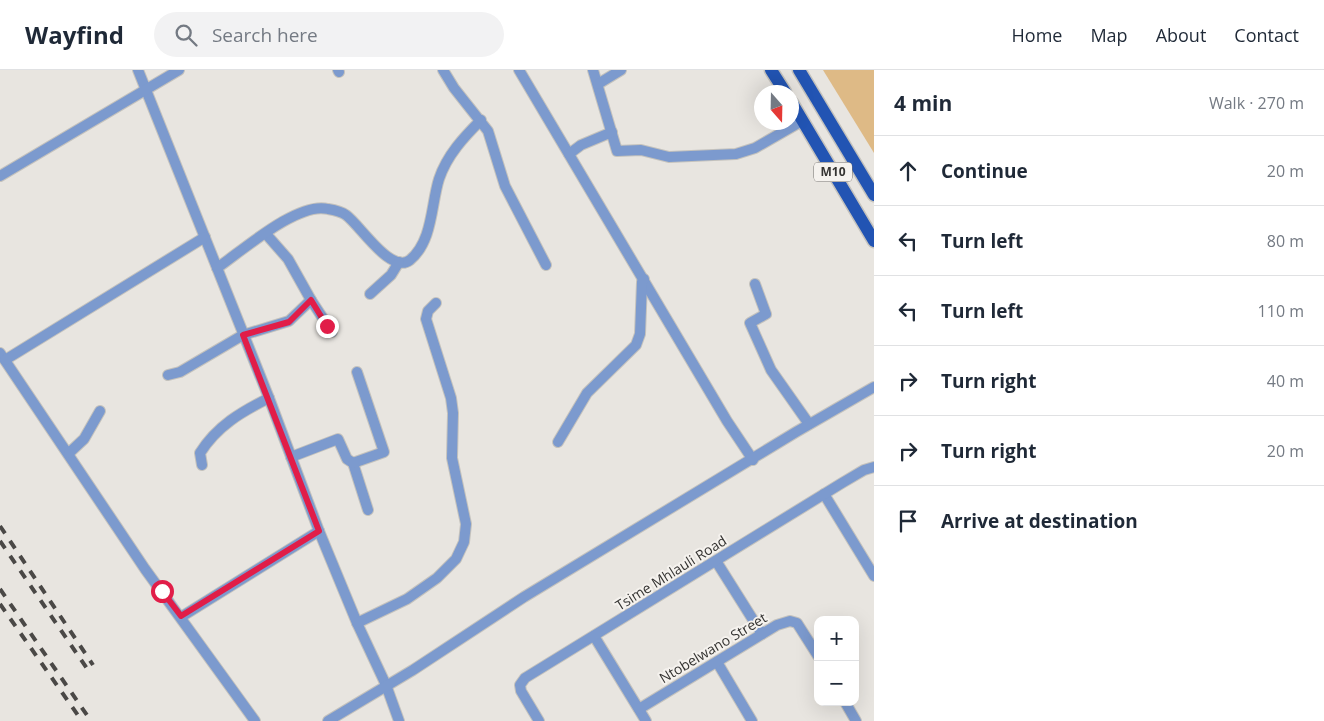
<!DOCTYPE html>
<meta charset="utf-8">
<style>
:root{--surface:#fff;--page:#f2f2f3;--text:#1f2937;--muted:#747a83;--line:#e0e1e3}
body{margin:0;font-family:"Open Sans",sans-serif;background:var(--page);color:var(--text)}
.controls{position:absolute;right:15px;bottom:15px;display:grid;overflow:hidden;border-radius:10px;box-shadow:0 5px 20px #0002}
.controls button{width:45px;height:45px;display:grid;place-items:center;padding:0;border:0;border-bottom:1px solid var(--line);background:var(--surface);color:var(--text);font:25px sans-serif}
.compass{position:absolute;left:754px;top:15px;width:45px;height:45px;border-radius:50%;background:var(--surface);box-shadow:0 5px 20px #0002;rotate:160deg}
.stop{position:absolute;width:15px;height:15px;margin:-11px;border:4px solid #e11d48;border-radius:50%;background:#fff}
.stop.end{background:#e11d48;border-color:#fff;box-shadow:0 1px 5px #0008}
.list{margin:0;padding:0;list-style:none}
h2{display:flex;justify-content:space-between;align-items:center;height:65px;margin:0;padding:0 20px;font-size:21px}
h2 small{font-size:16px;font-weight:400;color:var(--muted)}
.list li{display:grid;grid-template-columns:32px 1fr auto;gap:15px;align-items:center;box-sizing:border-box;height:70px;padding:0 20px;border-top:1px solid var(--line)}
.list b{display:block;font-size:19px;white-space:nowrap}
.list em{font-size:16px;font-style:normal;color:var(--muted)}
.icon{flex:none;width:28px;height:28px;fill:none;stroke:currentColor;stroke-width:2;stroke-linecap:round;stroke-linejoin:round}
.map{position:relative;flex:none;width:874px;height:651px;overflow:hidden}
header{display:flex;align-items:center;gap:30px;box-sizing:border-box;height:70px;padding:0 25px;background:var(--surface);border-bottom:1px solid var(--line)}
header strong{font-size:24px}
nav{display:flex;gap:28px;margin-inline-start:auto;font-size:18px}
.search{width:350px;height:45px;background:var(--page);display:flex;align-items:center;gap:12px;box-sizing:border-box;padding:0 18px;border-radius:28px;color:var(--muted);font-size:19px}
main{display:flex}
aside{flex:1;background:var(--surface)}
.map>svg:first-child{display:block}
</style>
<header>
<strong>Wayfind</strong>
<div class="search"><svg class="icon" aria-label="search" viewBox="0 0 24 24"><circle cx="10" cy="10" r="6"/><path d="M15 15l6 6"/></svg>Search here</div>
<nav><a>Home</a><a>Map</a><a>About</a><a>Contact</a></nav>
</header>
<main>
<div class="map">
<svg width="874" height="651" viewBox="0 0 874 651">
<rect width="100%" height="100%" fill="#e8e5e0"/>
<!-- green -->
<path fill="#deba86" d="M 823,0 L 874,0 L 874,83 Z"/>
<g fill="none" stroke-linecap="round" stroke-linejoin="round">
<!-- street casing -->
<g stroke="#c4c2bd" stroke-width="12">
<g id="street">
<path d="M 138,0 L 269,328 L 319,461 L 357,553 L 386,615 L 399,651"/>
<path d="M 338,0 L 339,2"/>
<path d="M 443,0 L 454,18 L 488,61 L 505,116 L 546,195"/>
<path d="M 519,0 L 727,351 L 753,390"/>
<path d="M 593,0 L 617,81 L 641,80 L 669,87 L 736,84 L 755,78 L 802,51"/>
<path d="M 598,14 L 621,0"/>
<path d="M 569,84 L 581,75 L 612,62"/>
<path d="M 0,106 L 179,0"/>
<path d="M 266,164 L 288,189 L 311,230"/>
<path d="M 217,198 C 242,181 298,131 328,139 C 334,140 342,142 346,145 C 360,155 391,205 410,190 C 433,171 431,134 439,109 C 447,85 464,67 481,50"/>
<path d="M 755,214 L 766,244 L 750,253 L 771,300 L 809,354"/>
<path d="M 370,224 L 391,205 L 399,192"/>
<path d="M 0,283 L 145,499 L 255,651"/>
<path d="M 5,290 L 205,167"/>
<path d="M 168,305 L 180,302 L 243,265 L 289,251 L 311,230 L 332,262"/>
<path d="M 558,372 L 587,323 L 636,275 L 640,264 L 642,212 L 644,209"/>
<path d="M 69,383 L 84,369 L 100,341"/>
<path d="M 291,387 L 338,369 L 347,389 L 353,393 L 368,440"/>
<path d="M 353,393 L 384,382 L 357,302"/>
<path d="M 202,395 L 200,383 C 217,356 241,342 269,328"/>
<path d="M 824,424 L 874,506"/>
<path d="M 716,491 L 762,564"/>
<path d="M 181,547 L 319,461"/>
<path d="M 357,553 L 407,529 L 437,508 L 456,489 L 464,472 L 466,454 L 452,388 L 453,343 L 451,328 L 426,249 L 428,241 L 436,233"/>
<path d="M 594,566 L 646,651"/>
<path d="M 717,592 L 752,651"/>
<path d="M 845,632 L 856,651"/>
<path d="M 639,639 L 777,555 L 790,551 L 797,553 L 818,586"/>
<path d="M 328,651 L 413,600 L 524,527 L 796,362 L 874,317"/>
<path d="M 539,651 L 521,621 L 520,615 L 525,608 L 842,413 L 864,400 L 874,397"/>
</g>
</g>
<!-- primary casing -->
<g stroke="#c4c2bd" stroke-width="15">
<g id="primary">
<path d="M 771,0 L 785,22"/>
<path d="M 799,0 L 874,125"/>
<path d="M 792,33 L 874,171"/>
</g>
</g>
<!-- street -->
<use href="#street" stroke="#7c9ace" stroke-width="10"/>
<!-- primary -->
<use href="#primary" stroke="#2254b3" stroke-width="12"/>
<!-- rail -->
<g stroke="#4a4846" stroke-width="4" stroke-dasharray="9 9" stroke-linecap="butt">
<path d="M 0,456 L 93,595"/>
<path d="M 0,471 L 88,600"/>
<path d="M 0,519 L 91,651"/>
<path d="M 0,534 L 82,651"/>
</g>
</g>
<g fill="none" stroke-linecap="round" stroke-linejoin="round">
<!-- route -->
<path stroke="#e11d48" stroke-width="6" d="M 162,521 L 181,546 L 319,461 L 243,265 L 289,252 L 311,230 L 327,256"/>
</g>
<g text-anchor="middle" stroke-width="4" stroke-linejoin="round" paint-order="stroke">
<!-- shield labels -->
<rect fill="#f5f2ee" stroke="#6f6d6a" stroke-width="1" x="814" y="92.5" width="38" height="19" rx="4"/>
<g font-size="12" font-weight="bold" fill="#353432">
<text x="833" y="106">M10</text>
</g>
<!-- street labels -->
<g font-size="14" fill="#353432" stroke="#f5f2ee">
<text transform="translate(671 503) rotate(-32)" y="5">Tsime Mhlauli Road</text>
<text transform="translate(713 578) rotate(-31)" y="5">Ntobelwano Street</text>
</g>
</g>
</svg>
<div class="controls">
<button>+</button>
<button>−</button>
</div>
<svg class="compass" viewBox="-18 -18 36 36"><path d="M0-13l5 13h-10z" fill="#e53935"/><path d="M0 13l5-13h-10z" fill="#747a83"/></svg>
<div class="stop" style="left:162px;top:521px"></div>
<div class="stop end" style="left:327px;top:256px"></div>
</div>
<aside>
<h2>4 min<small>Walk · 270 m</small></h2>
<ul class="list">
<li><svg class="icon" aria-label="ahead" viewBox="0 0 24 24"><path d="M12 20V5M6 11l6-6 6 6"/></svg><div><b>Continue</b></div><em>20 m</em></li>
<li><svg class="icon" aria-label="left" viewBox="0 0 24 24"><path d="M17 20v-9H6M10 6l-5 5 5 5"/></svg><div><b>Turn left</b></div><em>80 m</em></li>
<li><svg class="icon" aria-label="left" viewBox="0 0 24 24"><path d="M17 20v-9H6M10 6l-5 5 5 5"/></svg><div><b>Turn left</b></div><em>110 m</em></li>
<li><svg class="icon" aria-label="right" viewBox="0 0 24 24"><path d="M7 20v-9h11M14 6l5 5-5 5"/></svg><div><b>Turn right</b></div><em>40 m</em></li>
<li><svg class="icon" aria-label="right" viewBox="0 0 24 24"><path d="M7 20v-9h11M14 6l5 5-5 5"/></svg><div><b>Turn right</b></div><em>20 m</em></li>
<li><svg class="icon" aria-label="arrive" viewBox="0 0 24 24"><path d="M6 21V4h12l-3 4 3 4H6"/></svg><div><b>Arrive at destination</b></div></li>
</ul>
</aside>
</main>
